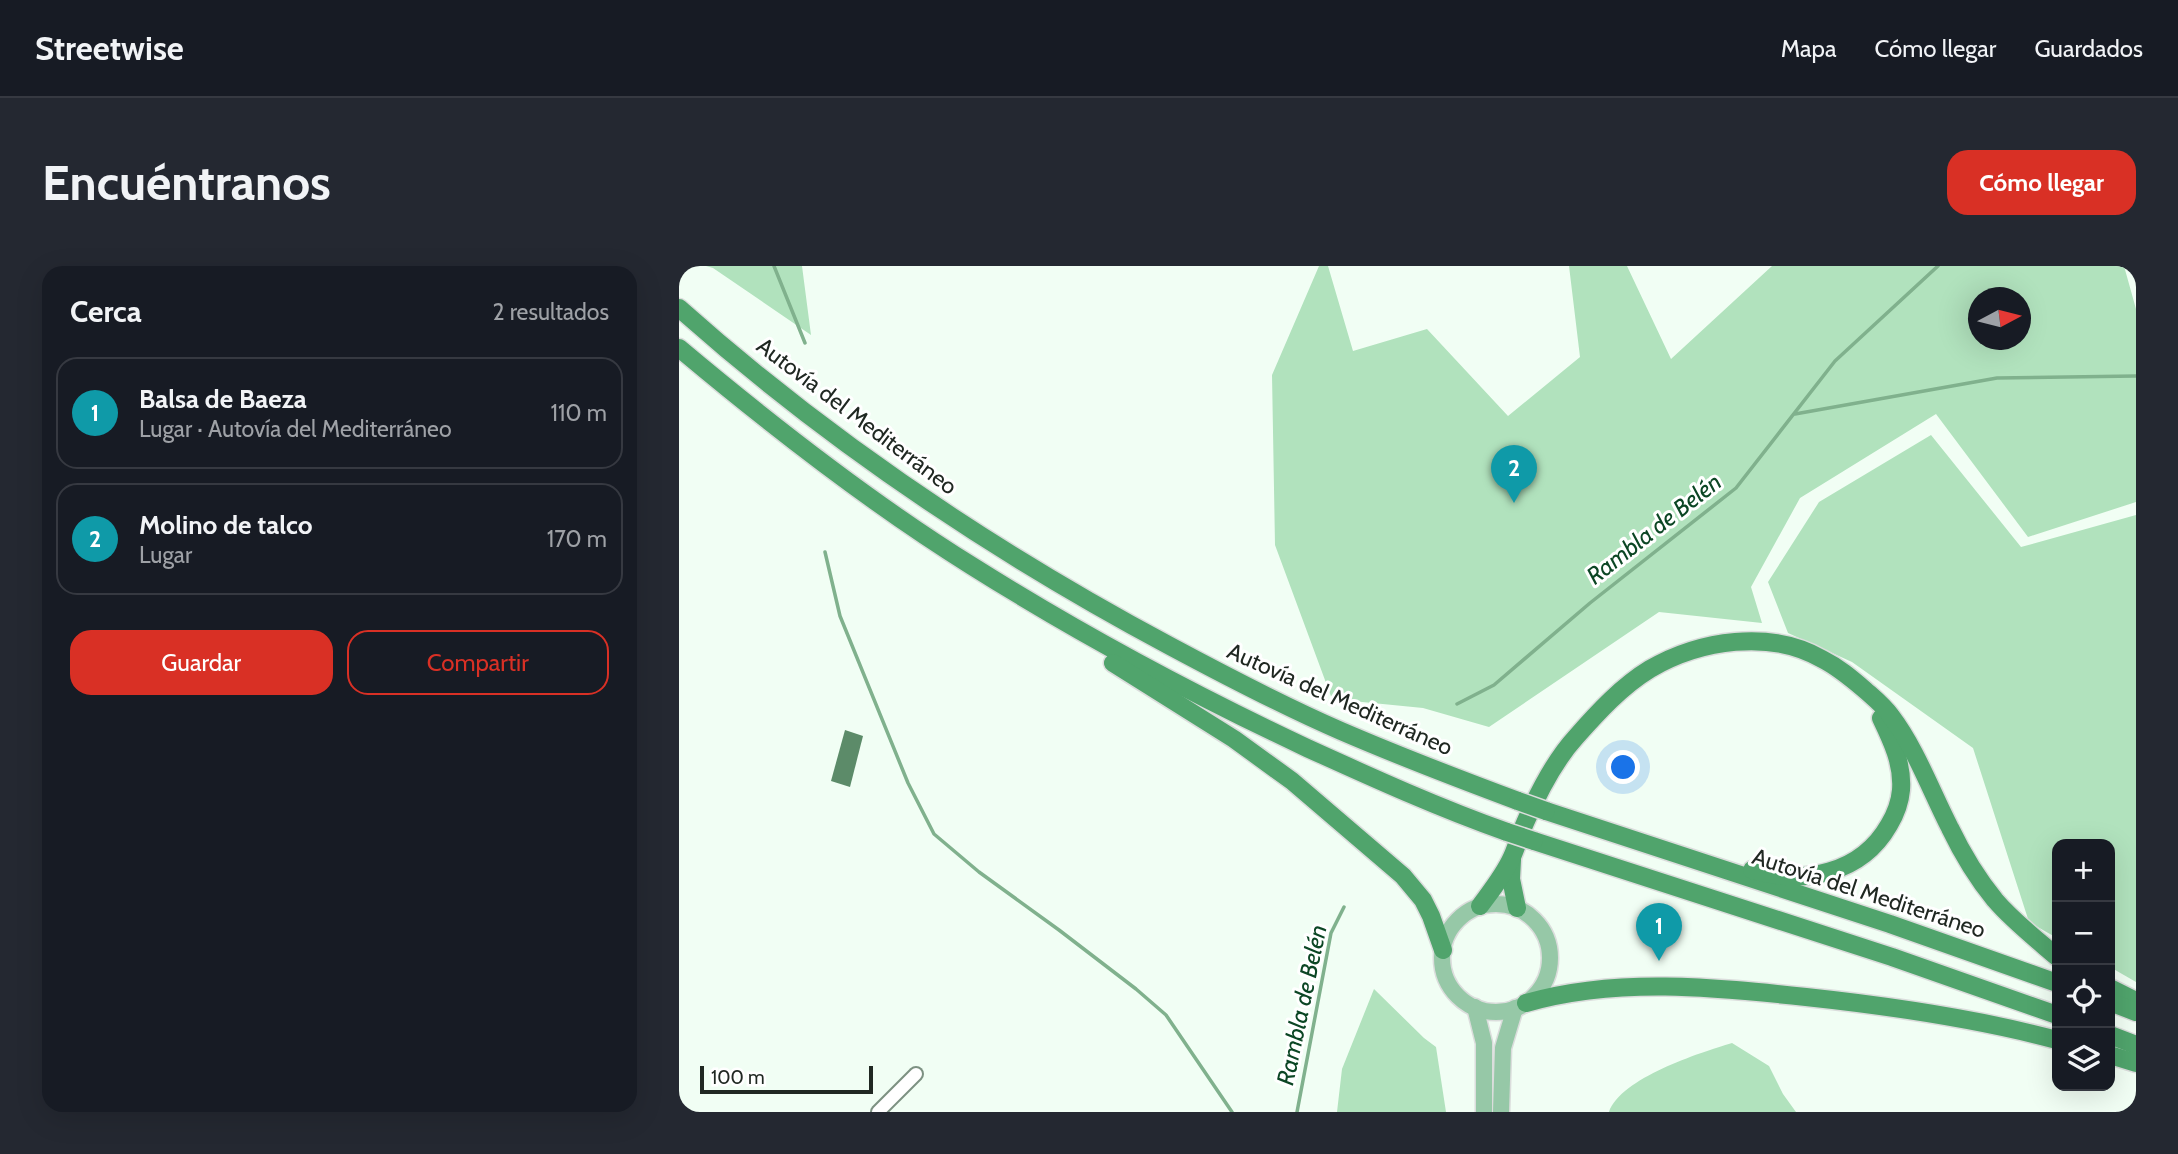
<!DOCTYPE html>
<html lang="es">
<meta charset="utf-8">
<style>
:root{--surface:#171b24;--page:#242831;--text:#f1f3f6;--muted:#9ea1a6;--line:#363941;--accent:#d93025}
body{margin:0;font-family:Cabin,sans-serif;background:var(--page);color:var(--text)}
.controls{position:absolute;right:21px;bottom:21px;display:grid;overflow:hidden;border-radius:14px;box-shadow:0 7px 28px #0002}
.controls button{width:63px;height:63px;display:grid;place-items:center;padding:0;border:0;border-bottom:2px solid var(--line);background:var(--surface);color:var(--text);font:35px sans-serif}
.compass{position:absolute;left:1289px;top:21px;width:63px;height:63px;border-radius:50%;background:var(--surface);box-shadow:0 7px 28px #0002;rotate:83deg}
.scale{position:absolute;left:21px;bottom:18px;width:173px;box-sizing:border-box;padding-left:7px;border:4px solid #202822;border-top:0;font-size:19px;line-height:24px;white-space:nowrap;color:#202822;-webkit-text-stroke:5px #fff;paint-order:stroke}
.you{position:absolute;left:945px;top:502px;width:24px;height:24px;margin:-18px;border:5px solid #fff;border-radius:50%;background:#1a73e8;box-shadow:0 0 0 10px #1a73e833}
.badge{display:grid;place-items:center;width:46px;height:46px;border-radius:50%;background:var(--accent);color:#fff;font-size:23px;font-weight:700}
.pin{position:absolute;translate:-50% -58px;filter:drop-shadow(0 2px 4px #0008)}
.pin::after{content:'';position:absolute;top:37px;width:24px;height:21px;background:inherit;clip-path:polygon(0 0,100% 0,50% 100%)}
.list{margin:0;padding:0;list-style:none}
h2{display:flex;justify-content:space-between;align-items:center;height:91px;margin:0;padding:0 28px;font-size:30px}
h2 small{font-size:23px;font-weight:400;color:var(--muted)}
.list li{display:grid;grid-template-columns:46px 1fr auto;gap:21px;align-items:center;box-sizing:border-box;height:112px;margin:0 14px 14px;padding:0 14px;border:2px solid var(--line);border-radius:21px}
.list b{display:block;font-size:26px;white-space:nowrap}
.list p{margin:0;font-size:23px;white-space:nowrap;color:var(--muted)}
.list em{font-size:23px;font-style:normal;color:var(--muted)}
.actions{display:flex;gap:14px;padding:21px 28px}
.actions a{flex:1;padding:16px 0;border:2px solid var(--accent);border-radius:21px;text-align:center;font-size:24px;color:var(--accent)}
.actions .main{background:var(--accent);color:#fff}
.icon{flex:none;width:38px;height:38px;fill:none;stroke:currentColor;stroke-width:2;stroke-linecap:round;stroke-linejoin:round}
.map{position:relative;flex:none;width:1457px;height:846px;overflow:hidden;border-radius:21px}
header{display:flex;align-items:center;gap:42px;box-sizing:border-box;height:98px;padding:0 35px;background:var(--surface);border-bottom:2px solid var(--line)}
header strong{font-size:33px}
nav{display:flex;gap:38px;margin-inline-start:auto;font-size:24px}
.intro{display:flex;align-items:center;justify-content:space-between;box-sizing:border-box;height:168px;padding:0 42px}
h1{margin:0;font-size:49px}
.button{padding:18px 32px;border-radius:21px;background:var(--accent);color:#fff;font-size:24px;font-weight:700}
main{display:flex;gap:42px;padding:0 42px}
aside{flex:1;background:var(--surface);border-radius:21px;box-shadow:0 7px 28px #0002}
.map>svg:first-child{display:block}
</style>
<header>
<strong>Streetwise</strong>
<nav><a>Mapa</a><a>Cómo llegar</a><a>Guardados</a></nav>
</header>
<div class="intro"><h1>Encuéntranos</h1><a class="button">Cómo llegar</a></div>
<main>
<aside>
<h2>Cerca<small>2 resultados</small></h2>
<ul class="list">
<li><span class="badge" style="background:#0f9aa8">1</span><div><b>Balsa de Baeza</b><p>Lugar · Autovía del Mediterráneo</p></div><em>110 m</em></li>
<li><span class="badge" style="background:#0f9aa8">2</span><div><b>Molino de talco</b><p>Lugar</p></div><em>170 m</em></li>
</ul>
<div class="actions"><a class="main">Guardar</a><a>Compartir</a></div>
</aside>
<div class="map">
<svg width="1457" height="846" viewBox="0 0 1457 846">
<rect width="100%" height="100%" fill="#f1fef4"/>
<!-- green -->
<g fill="#b1e2bd" fill-rule="evenodd">
<path d="M 27,0 L 123,0 L 132,69 L 34,2 Z"/>
<path d="M 640,0 L 649,0 L 674,85 L 748,63 L 829,150 L 901,91 L 890,0 L 948,0 L 992,93 L 1093,0 L 1445,0 L 1457,43 L 1457,236 L 1349,271 L 1257,148 L 1121,232 L 1072,321 L 1083,357 L 980,346 L 810,461 L 744,442 L 653,433 L 596,279 L 593,109 ZM 1300,32 L 1342,32 L 1342,74 L 1300,74 Z"/>
<path d="M 1252,169 L 1342,281 L 1457,249 L 1457,716 L 1431,701 L 1431,578 L 1378,578 L 1378,672 L 1350,656 L 1294,482 L 1173,396 L 1109,367 L 1089,316 L 1140,236 Z"/>
<path d="M 695,723 L 745,772 L 757,781 L 767,846 L 658,846 L 663,803 Z"/>
<path d="M 1053,777 L 1090,800 L 1104,828 L 1117,846 L 930,846 C 942,812 1020,787 1053,777 Z"/>
</g>
<g fill="none" stroke-linecap="round" stroke-linejoin="round">
<!-- stream -->
<g stroke="#80b18d" stroke-width="3.5">
<path d="M 95,0 L 126,77"/>
<path d="M 1116,148 L 1318,112 L 1457,110"/>
<path d="M 146,286 L 161,350 L 229,517 L 255,568 L 300,606 L 380,664 L 457,723 L 487,749 L 553,846"/>
<path d="M 778,438 L 815,419 L 911,337 L 1057,222 L 1156,95 L 1259,0"/>
<path d="M 618,846 L 652,667 L 665,641"/>
</g>
</g>
<!-- building -->
<path fill="#5c8b69" d="M 166,464 L 184,470 L 171,521 L 152,515 Z"/>
<g fill="none" stroke-linecap="round" stroke-linejoin="round">
<!-- tertiary casing -->
<g stroke="#7d9182" stroke-width="16">
<path id="tertiary" d="M 199,846 L 237,808"/>
</g>
<!-- primary casing -->
<g stroke="#dbdddc" stroke-width="19">
<g id="primary">
<circle cx="817" cy="692" r="54"/>
<path d="M 796,741 L 805,777 L 805,846"/>
<path d="M 822,846 L 824,782 L 836,742"/>
</g>
</g>
<!-- motorway casing -->
<g stroke="#dbdddc" stroke-width="21">
<g id="motorway">
<path d="M 0,42 C 149,175 315,286 491,380 C 547,410 604,440 662,465 C 720,490 780,513 839,535"/>
<path d="M 0,82 C 93,160 190,236 293,300 C 401,368 513,428 628,482 C 694,512 760,542 828,566"/>
<path d="M 434,397 L 555,473 L 613,515 L 724,610 L 744,634 L 752,650 L 764,684"/>
<path d="M 867,545 L 1211,658 L 1378,717"/>
<path d="M 855,575 L 1213,691 L 1378,749"/>
<path d="M 833,594 L 832,613 L 838,642"/>
<path d="M 1073,604 C 1125,619 1182,608 1210,559 C 1216,549 1221,536 1222,524 C 1224,498 1213,475 1202,452"/>
<path d="M 801,640 C 812,625 825,609 833,591 C 838,580 841,568 846,557 C 859,527 875,495 897,471 C 919,446 943,420 971,403 C 1021,374 1091,363 1143,393 C 1159,401 1172,412 1186,424 C 1195,432 1205,440 1212,450 C 1237,483 1252,525 1271,562 C 1283,587 1298,612 1316,634 C 1334,655 1357,673 1378,691"/>
<path d="M 1431,722 L 1457,735"/>
<path d="M 1431,736 L 1457,746"/>
<path d="M 847,737 C 938,711 1034,721 1127,731 C 1211,740 1296,752 1378,774"/>
<path d="M 1431,769 L 1457,779"/>
<path d="M 1431,789 L 1457,797"/>
</g>
</g>
<!-- tertiary -->
<use href="#tertiary" stroke="#fff" stroke-width="12"/>
<!-- primary -->
<use href="#primary" stroke="#96c8a7" stroke-width="16"/>
<!-- motorway -->
<use href="#motorway" stroke="#50a46c" stroke-width="18"/>
<!-- motorway-bridge casing -->
<g stroke="#dbdddc" stroke-width="21" stroke-linecap="butt">
<g id="motorway-bridge">
<path d="M 839,535 L 867,545"/>
<path d="M 828,566 L 855,575"/>
</g>
</g>
<!-- motorway-bridge -->
<use href="#motorway-bridge" stroke="#50a46c" stroke-width="18"/>
</g>
<g text-anchor="middle" stroke-width="6" stroke-linejoin="round" paint-order="stroke">
<!-- street labels -->
<g font-size="23" fill="#202822" stroke="#fff">
<text transform="translate(178 150) rotate(37)" y="8">Autovía del Mediterráneo</text>
<text transform="translate(661 433) rotate(24)" y="8">Autovía del Mediterráneo</text>
<text transform="translate(1190 627) rotate(18)" y="8">Autovía del Mediterráneo</text>
</g>
<!-- water labels -->
<g font-size="24" font-style="italic" fill="#0b4624" stroke="#fff">
<text transform="translate(975 263) rotate(-38)" y="8">Rambla de Belén</text>
<text transform="translate(623 739) rotate(-78)" y="8">Rambla de Belén</text>
</g>
</g>
</svg>
<div class="controls">
<button>+</button>
<button>−</button>
<button><svg class="icon" aria-label="locate" viewBox="0 0 24 24"><circle cx="12" cy="12" r="6"/><path d="M12 2v4M12 18v4M2 12h4M18 12h4"/></svg></button>
<button><svg class="icon" aria-label="layers" viewBox="0 0 24 24"><path d="M12 4l9 5-9 5-9-5zM3 14l9 5 9-5"/></svg></button>
</div>
<svg class="compass" viewBox="-18 -18 36 36"><path d="M0-13l5 13h-10z" fill="#e53935"/><path d="M0 13l5-13h-10z" fill="#9ea1a6"/></svg>
<div class="scale">100 m</div>
<div class="you"></div>
<div class="pin badge" style="left:980px;top:695px;background:#0f9aa8">1</div>
<div class="pin badge" style="left:835px;top:237px;background:#0f9aa8">2</div>
</div>
</main>
